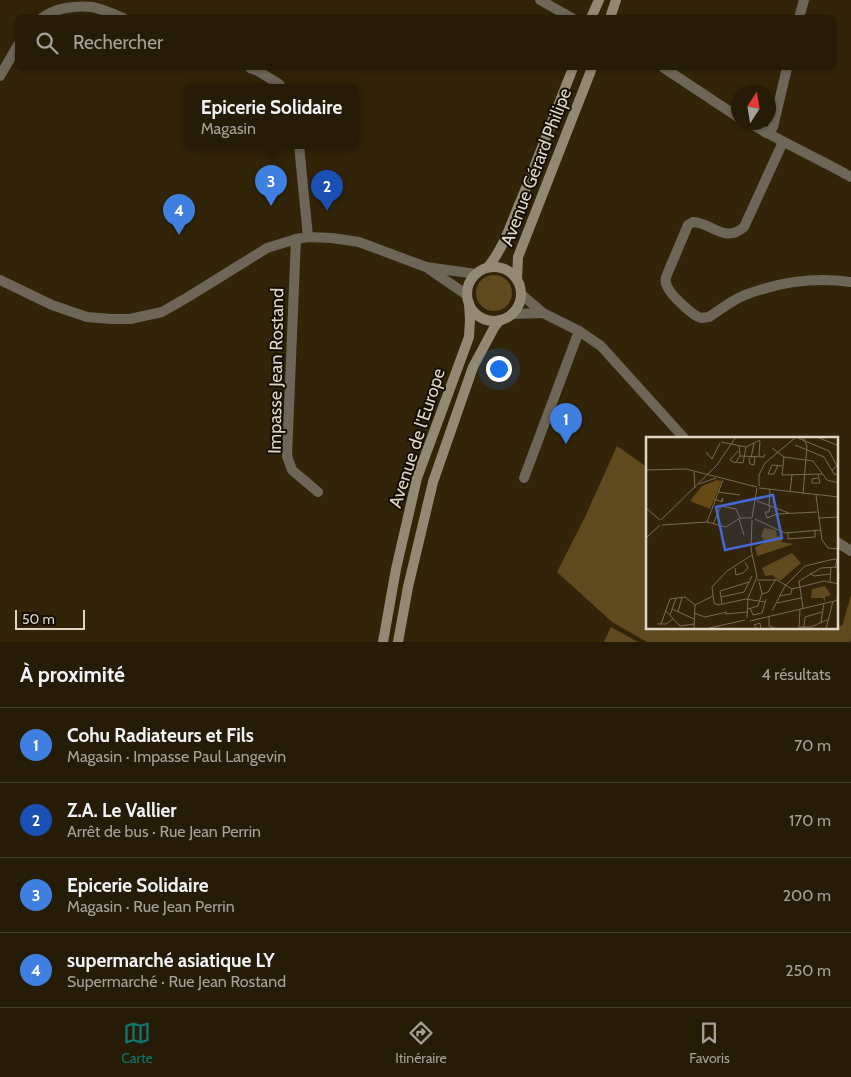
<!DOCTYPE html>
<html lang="fr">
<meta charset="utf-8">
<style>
:root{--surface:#261b06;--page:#322814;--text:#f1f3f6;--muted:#a4a19b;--line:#423928;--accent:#0f766e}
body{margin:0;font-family:Cabin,sans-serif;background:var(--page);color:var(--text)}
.compass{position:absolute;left:731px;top:85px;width:45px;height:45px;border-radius:50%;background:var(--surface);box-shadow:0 1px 4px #0004;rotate:12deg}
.scale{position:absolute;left:15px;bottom:12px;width:70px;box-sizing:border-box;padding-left:5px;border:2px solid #ded5c5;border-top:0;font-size:14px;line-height:18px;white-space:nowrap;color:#ded5c5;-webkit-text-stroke:4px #150e04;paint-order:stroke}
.you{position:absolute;left:498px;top:368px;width:18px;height:18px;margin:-12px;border:4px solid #fff;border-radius:50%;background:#1a73e8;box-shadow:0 0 0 8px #1a73e833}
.badge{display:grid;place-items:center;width:32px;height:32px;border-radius:50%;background:var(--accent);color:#fff;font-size:16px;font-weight:700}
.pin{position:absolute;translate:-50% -41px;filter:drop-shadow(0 1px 2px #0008)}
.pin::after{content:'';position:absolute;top:26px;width:18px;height:15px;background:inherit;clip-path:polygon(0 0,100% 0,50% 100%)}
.popup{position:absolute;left:184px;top:84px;width:175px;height:65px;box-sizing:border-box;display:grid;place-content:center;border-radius:8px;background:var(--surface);filter:drop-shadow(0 1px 4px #0005);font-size:16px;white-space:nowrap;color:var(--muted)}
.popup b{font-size:19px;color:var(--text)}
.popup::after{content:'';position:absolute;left:50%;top:100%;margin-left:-10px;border:10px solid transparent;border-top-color:var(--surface)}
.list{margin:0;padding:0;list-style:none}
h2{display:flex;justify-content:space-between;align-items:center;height:65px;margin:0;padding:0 20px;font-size:21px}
h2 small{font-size:16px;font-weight:400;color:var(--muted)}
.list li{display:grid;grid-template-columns:32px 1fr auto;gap:15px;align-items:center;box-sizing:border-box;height:75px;padding:0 20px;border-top:1px solid var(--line)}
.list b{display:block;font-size:19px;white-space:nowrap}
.list p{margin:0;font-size:16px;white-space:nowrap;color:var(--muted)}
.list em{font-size:16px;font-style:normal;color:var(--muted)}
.icon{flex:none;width:28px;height:28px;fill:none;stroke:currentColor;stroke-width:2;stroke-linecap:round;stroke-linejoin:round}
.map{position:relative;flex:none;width:851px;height:642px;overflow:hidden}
.search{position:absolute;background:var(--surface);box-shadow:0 1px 4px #0004;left:15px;right:15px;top:15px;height:55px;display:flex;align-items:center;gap:12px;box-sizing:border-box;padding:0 18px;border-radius:8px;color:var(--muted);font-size:19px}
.sheet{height:365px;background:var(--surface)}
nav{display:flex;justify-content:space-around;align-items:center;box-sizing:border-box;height:70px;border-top:1px solid var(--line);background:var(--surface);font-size:14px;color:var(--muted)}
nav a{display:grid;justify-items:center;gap:2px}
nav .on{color:var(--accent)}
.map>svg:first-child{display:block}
</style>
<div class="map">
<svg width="851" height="642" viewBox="0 0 851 642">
<rect width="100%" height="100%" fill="#322408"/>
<!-- green -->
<g fill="#5f491f">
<circle cx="494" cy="293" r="18"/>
<path d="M 617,446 L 647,467 L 647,628 L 837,628 L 837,625 L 842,626 L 851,595 L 851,638 L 850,642 L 647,642 L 612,622 L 557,572 L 585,517 Z"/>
<path d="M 611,627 L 638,642 L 604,642 Z"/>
</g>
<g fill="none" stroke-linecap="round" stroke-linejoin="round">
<!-- minor -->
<g stroke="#6c6558" stroke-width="10">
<path d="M 540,0 L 572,18"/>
<path d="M 42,18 C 55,8 76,5 92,7 C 102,9 114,14 123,18"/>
<path d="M 799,18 L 804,0"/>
<path d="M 250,68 L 258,71 L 279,84 L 281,87"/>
<path d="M 664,68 L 738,117"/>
<path d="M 0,76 L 18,45"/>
<path d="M 748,122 C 781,142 817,158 851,177"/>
<path d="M 766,133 L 771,130 L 773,127 L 787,68"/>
<path d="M 783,142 L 744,227 C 724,244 713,223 693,222 L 688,225 L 666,277 C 665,281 666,285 668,288 C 672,296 693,316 701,318 C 704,318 706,317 709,317 C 720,310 732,300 745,295 C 779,282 815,277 851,282"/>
<path d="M 299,145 L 308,237"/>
<path d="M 296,239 L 287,456 L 292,470 L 318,492"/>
<path d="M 429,269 L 467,295"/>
<path d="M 0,280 L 52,305 L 87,317 L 111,319 L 130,319 L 162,312 L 188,297 L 267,248 L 296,239 L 308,237 L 332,238 L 359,242 L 426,267 L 476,274"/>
<path d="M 521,294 L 543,313 L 579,331 L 601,346 L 684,438"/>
<path d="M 512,314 L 543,313"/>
<path d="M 524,478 L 579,331"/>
<path d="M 837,542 L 851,551"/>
</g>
<!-- secondary -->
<g stroke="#938874" stroke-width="10">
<path d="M 591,18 L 599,0"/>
<path d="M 610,18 L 616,0"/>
<path d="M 488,267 C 503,249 510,226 519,205 C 538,159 555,113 573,68"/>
<circle cx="494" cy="294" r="27"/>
<path d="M 517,280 L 518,257 L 592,68"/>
<path d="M 383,642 L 396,569 L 417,478 L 469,337 L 470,320 L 469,303"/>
<path d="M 398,642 L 408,587 L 433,482 L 473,367 L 495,326 L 500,320"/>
</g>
</g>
<g text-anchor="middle" stroke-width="4" stroke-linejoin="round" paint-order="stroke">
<!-- street labels -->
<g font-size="18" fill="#ded5c5" stroke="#150e04">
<text transform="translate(536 167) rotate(-69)" y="6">Avenue Gérard Philipe</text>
<text transform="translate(276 371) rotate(-89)" y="6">Impasse Jean Rostand</text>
<text transform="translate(417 438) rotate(-72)" y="6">Avenue de l'Europe</text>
</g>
</g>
<!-- overview -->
<g transform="translate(646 437)">
<rect width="192" height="192" fill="#322408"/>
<path d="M 118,91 L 130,93 L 131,100 L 136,97 L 136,105 L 148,107 L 111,119 L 109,110 L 120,105 L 115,100 ZM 146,116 L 155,126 L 134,144 L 126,138 L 119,139 L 116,131 ZM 179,149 L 185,158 L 179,160 L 179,165 L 177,161 L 165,161 L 166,152 Z" fill="#5f491f"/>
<path d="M 71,43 L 76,44 L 64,72 L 44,64 L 56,49 Z" fill="#654a15"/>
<path fill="none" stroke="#776b54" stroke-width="1" d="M 171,0 L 193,9M 152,1 L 183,14 L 191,29 L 186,33M 75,5 L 100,10 L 114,3M 93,8 L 94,19 L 118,20 L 119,17M 149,8 L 178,20 L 188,37 L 193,38M 126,11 L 138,20 L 167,24 L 181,43 L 193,46M 92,14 L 84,23 L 89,26 L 94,19M 60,15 L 66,22 L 74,6M 113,19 L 114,4M 138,20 L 136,38 L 176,37M 103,21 L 104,27 L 108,28 L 109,20M 105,21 L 108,6M 90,25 L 97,26 L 100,10M 132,28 L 128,37 L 122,37 L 126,28 L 127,28 L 136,29M 0,33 L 40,32 L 111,50M 48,35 L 49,51M 172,37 L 174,46 L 166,46 L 166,42 L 172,41M 53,47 L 70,41M 113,49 L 113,38 L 119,26 L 150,0M 113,51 L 193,60M 72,55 L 94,58M 144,55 L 146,38M 157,57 L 161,9 L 157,0M 170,58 L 176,103 L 182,111 L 193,112M 68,62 L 76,65 L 77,61 L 75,64M 111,64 L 143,76M 123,68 L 124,52M 124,68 L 123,75 L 119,75 L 121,81 L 131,77 L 171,75M 0,71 L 14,83M 106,81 L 111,51M 172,81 L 193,80M 93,82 L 98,98M 109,82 L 139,96 L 175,93M 15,83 L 71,28 L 90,0M 61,85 L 77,43M 67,87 L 75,69 L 90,72 L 94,81M 16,88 L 61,85 L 80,90 L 94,81 L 106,81M 142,96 L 142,102 L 169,100 L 169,93M 0,101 L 14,88M 106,118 L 81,134 L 66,150 L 68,166 L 72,168 L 100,162 L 119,165M 89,131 L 90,138 L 97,136 L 102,131 L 99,125M 164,136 L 168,139 L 184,137M 111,143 L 131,143 L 146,152 L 178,144 L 193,147M 184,145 L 185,130M 116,157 L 122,155 L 130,142M 133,159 L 145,157 L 146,152M 75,160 L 98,155 L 106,139M 191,163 L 193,137M 131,166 L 155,161M 76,167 L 74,154 L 103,145M 104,171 L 107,178 L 116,176 L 120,162M 157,171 L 153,144 L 175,131 L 193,130M 26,172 L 48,182M 102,172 L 112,169 L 116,156 L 113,145M 19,173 L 34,189 L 48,187M 126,174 L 139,149 L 159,129 L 188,122 L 191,123 L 189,130M 32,175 L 36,160M 48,176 L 59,180 L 81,175M 79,177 L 101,175M 24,178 L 30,161M 123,180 L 123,189 L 131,192M 101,181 L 102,161 L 111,140 L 105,112 L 106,83M 104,184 L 193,163M 175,185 L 178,166M 11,187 L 20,187 L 27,182M 15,187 L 24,162 L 39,160 L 49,168M 154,190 L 165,190 L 183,182M 158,190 L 159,180 L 176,175M 48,191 L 49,168 L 67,159M 59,192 L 99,183M 111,192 L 108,188 L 114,186 L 115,192M 153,192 L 154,172M 180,192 L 187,164"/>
<path fill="#4469d4" fill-opacity="0.15" stroke="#4469d4" stroke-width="2.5" d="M 127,58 L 136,101 L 79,113 L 70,70 Z"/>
<rect width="192" height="192" fill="none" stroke="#ded5c5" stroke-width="2.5"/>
</g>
</svg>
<svg class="compass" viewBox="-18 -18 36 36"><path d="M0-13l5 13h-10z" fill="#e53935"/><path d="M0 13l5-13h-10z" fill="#a4a19b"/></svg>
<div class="scale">50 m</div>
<div class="you"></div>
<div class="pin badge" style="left:566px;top:444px;background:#3f7fe0">1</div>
<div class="pin badge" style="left:327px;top:211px;background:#1a4fb4">2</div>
<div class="pin badge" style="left:271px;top:206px;background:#3f7fe0">3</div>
<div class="popup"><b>Epicerie Solidaire</b>Magasin</div>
<div class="pin badge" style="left:179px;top:235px;background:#3f7fe0">4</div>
<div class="search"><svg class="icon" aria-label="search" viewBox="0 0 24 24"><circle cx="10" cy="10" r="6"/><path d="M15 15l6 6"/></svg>Rechercher</div>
</div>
<section class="sheet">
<h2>À proximité<small>4 résultats</small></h2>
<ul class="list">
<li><span class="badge" style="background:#3f7fe0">1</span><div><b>Cohu Radiateurs et Fils</b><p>Magasin · Impasse Paul Langevin</p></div><em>70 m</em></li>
<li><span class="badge" style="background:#1a4fb4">2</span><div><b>Z.A. Le Vallier</b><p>Arrêt de bus · Rue Jean Perrin</p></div><em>170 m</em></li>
<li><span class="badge" style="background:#3f7fe0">3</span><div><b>Epicerie Solidaire</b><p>Magasin · Rue Jean Perrin</p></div><em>200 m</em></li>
<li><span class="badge" style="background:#3f7fe0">4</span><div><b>supermarché asiatique LY</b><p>Supermarché · Rue Jean Rostand</p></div><em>250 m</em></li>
</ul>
</section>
<nav>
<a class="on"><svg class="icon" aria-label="map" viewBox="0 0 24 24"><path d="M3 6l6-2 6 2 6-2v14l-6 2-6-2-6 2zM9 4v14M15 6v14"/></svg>Carte</a>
<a><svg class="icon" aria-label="directions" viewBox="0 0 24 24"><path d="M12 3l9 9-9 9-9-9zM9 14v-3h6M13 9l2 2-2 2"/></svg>Itinéraire</a>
<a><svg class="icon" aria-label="saved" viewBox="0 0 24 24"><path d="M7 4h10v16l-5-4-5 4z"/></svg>Favoris</a>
</nav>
